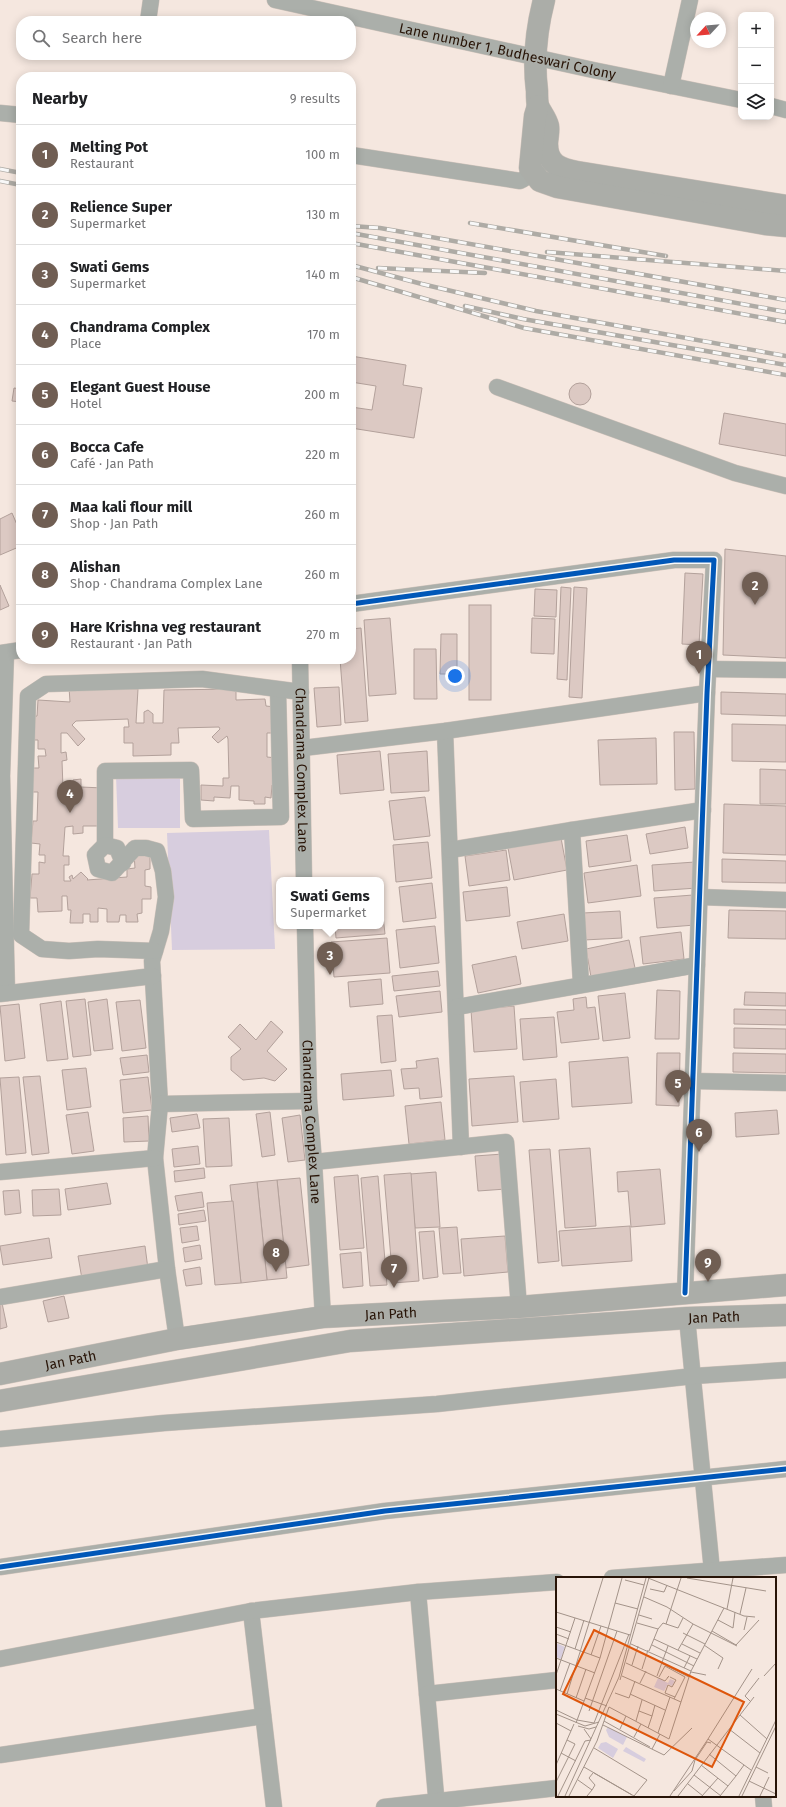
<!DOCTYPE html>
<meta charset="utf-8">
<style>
:root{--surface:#fff;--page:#f6f6f6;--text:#202124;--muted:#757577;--line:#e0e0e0;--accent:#705e53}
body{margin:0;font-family:"Fira Sans",sans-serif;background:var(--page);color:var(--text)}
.controls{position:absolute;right:12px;top:12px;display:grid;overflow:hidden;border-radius:8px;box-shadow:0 2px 10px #0003}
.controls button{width:36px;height:36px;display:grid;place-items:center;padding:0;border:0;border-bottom:1px solid var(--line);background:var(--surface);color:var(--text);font:20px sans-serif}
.compass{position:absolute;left:690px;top:12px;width:36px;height:36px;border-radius:50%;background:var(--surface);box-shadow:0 2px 10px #0003;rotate:244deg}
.you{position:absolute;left:455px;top:676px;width:14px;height:14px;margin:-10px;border:3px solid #fff;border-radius:50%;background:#1a73e8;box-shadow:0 0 0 6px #1a73e833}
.badge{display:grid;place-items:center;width:26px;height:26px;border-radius:50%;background:var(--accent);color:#fff;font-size:13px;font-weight:700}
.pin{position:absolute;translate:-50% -33px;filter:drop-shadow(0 1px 2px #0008)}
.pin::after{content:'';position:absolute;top:21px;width:14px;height:12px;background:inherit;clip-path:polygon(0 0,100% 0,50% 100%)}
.popup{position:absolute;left:276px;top:877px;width:108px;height:52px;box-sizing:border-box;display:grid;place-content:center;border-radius:8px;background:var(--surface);filter:drop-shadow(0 1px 3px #0005);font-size:13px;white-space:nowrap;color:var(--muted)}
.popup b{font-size:15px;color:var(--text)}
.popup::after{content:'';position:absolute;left:50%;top:100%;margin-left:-8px;border:8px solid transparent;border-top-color:var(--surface)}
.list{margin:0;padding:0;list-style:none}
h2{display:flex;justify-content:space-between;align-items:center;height:52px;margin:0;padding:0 16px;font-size:17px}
h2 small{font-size:13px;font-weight:400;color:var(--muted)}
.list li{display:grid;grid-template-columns:26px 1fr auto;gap:12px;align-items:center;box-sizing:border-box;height:60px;padding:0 16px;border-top:1px solid var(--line)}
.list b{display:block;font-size:15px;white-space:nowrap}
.list p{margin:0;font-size:13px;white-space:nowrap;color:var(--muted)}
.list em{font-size:13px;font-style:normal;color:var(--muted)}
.icon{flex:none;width:22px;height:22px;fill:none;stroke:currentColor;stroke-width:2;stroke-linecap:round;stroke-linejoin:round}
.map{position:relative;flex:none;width:786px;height:1807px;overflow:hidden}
.search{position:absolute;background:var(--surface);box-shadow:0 2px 10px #0003;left:16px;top:16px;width:340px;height:44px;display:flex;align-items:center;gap:10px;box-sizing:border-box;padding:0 14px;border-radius:16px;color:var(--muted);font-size:15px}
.panel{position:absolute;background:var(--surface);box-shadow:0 2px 10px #0003;left:16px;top:72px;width:340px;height:592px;border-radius:16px}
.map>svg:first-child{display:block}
</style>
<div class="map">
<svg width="786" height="1807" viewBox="0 0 786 1807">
<rect width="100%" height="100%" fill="#f5e7df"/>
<!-- green -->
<g fill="#d7cdde">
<path d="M 180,774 L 180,828 L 118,828 L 116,776 Z"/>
<path d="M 269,830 L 275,949 L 172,950 L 167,833 Z"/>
</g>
<!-- building -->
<g fill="#dcc9c3" stroke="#b3a19b">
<path d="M 351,356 L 406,365 L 403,385 L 422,388 L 414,438 L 351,428 L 351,407 L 372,410 L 376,386 L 351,382 Z"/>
<path d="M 19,363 L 21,363 L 21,380 L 17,379 Z"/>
<circle cx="580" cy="394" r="11"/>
<path d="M 14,388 L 21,389 L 21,402 L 12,401 Z"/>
<path d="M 724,413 L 786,424 L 786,456 L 719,444 Z"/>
<path d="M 12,513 L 21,534 L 21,546 L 0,555 L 0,519 Z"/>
<path d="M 725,549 L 786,556 L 786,658 L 723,655 Z"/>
<path d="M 685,573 L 703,574 L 699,645 L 682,644 Z"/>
<path d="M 0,585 L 9,606 L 0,610 Z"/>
<path d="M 561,587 L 571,588 L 567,680 L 557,679 Z"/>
<path d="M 574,587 L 587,588 L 582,698 L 569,697 Z"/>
<path d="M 535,589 L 557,590 L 556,617 L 534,616 Z"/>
<rect x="469" y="605" width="22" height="95"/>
<path d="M 390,618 L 396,694 L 369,696 L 364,620 Z"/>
<path d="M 532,618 L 555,619 L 554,654 L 531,653 Z"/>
<path d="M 361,628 L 368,721 L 345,723 L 340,659 L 351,659 L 351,629 Z"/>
<path d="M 441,634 L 457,634 L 457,674 L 440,674 Z"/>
<path d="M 414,649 L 436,649 L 437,699 L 414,699 Z"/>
<path d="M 69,687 L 138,689 L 136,723 L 144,723 L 144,712 L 148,710 L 153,714 L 153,723 L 163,723 L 164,690 L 236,689 L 236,700 L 265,699 L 266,706 L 275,707 L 274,733 L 267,733 L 267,757 L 277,758 L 276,784 L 272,785 L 271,798 L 265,797 L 265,804 L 254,804 L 254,801 L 239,800 L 239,786 L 231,786 L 230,798 L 214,797 L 214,801 L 201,800 L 201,785 L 223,786 L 223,778 L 229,778 L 228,739 L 227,736 L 218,743 L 212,737 L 220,729 L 219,727 L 178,728 L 179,743 L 171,743 L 171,755 L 133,756 L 133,743 L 124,743 L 124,727 L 129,727 L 128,719 L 76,721 L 72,725 L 85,739 L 78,746 L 67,733 L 61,733 L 61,753 L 66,752 L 67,760 L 62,761 L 63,788 L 73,787 L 73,780 L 81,779 L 81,787 L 103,788 L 102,826 L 83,826 L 83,833 L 73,834 L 73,826 L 65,827 L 63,856 L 69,856 L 69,865 L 64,865 L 64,881 L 71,881 L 69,877 L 72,875 L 73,879 L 81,872 L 88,879 L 87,880 L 127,877 L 127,869 L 135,868 L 134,854 L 150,853 L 150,869 L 145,870 L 145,886 L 151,887 L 151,899 L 142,899 L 142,913 L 137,914 L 138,922 L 126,922 L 126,915 L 120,915 L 119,922 L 107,922 L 107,909 L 98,908 L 98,922 L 90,922 L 90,914 L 83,914 L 83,923 L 70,923 L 71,910 L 68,910 L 67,896 L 62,896 L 62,911 L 38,912 L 37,898 L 30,898 L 32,874 L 39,874 L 39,862 L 45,863 L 45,855 L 39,855 L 40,844 L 31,843 L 33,821 L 37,821 L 38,792 L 32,792 L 33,768 L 39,768 L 38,756 L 46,756 L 45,749 L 38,749 L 38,740 L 31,740 L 32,717 L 37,716 L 38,700 L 70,702 Z"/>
<path d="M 339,687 L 341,725 L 317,727 L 314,688 Z"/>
<path d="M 721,692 L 786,694 L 786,716 L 721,714 Z"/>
<path d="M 732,724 L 786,725 L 786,762 L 732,761 Z"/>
<path d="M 674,732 L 694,732 L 695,789 L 675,790 Z"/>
<path d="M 656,738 L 657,784 L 600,785 L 598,740 Z"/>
<path d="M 380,751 L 384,790 L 340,794 L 337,755 Z"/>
<path d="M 427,751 L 429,791 L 391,793 L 388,754 Z"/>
<path d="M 760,769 L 786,770 L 786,804 L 760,804 Z"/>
<path d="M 425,797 L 430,836 L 394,840 L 389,801 Z"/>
<path d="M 724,804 L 786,806 L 786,855 L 723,853 Z"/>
<path d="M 685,827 L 688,848 L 650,854 L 646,834 Z"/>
<path d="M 627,835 L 631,861 L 589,867 L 586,841 Z"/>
<path d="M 561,838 L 567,870 L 514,880 L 508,848 Z"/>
<path d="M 428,842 L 432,878 L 396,882 L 393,845 Z"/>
<path d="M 506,850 L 510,880 L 469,886 L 465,856 Z"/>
<path d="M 722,859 L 786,861 L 786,883 L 722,882 Z"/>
<path d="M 695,862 L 697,888 L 654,891 L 652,865 Z"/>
<path d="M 637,865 L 641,896 L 588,903 L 584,873 Z"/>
<path d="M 432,883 L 436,918 L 403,922 L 399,887 Z"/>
<path d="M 507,887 L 510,916 L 466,921 L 463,892 Z"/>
<path d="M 693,895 L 695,925 L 657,928 L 654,898 Z"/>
<path d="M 381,897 L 385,934 L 336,938 L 335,926 L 381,926 Z"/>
<path d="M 729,910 L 786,911 L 786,939 L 728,938 Z"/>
<path d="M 620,911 L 622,938 L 584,940 L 583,913 Z"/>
<path d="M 564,914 L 568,941 L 522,949 L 517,922 Z"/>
<path d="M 435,926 L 439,963 L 400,968 L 396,930 Z"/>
<path d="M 681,932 L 684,959 L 643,964 L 640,937 Z"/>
<path d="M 387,938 L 390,973 L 334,977 L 331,942 Z"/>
<path d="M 629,940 L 635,968 L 591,977 L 586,949 Z"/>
<path d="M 516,956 L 521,984 L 478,993 L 472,965 Z"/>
<path d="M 438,971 L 440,986 L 394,991 L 392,976 Z"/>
<path d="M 381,979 L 383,1004 L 350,1007 L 348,982 Z"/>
<path d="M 657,990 L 680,991 L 679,1039 L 655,1039 Z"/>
<path d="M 440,991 L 442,1012 L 399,1017 L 396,996 Z"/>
<path d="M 745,992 L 786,993 L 786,1006 L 744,1005 Z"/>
<path d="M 625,993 L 630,1038 L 603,1041 L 598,996 Z"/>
<path d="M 586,997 L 587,1008 L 595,1007 L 599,1039 L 561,1043 L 557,1012 L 574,1010 L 573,999 Z"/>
<path d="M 85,999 L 91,1055 L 73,1057 L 66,1001 Z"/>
<path d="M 107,999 L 113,1049 L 94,1051 L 88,1002 Z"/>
<path d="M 140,1000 L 146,1048 L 122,1051 L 116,1002 Z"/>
<path d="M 61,1001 L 68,1059 L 47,1061 L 40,1004 Z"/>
<path d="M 19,1004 L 25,1058 L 5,1061 L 0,1006 Z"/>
<path d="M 514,1006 L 517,1049 L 474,1052 L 471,1010 Z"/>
<path d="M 734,1009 L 786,1010 L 786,1025 L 734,1024 Z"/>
<path d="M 392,1015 L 396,1061 L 381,1063 L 377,1016 Z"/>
<path d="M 554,1017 L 557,1057 L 523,1060 L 520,1019 Z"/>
<path d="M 271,1021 L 283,1032 L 267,1051 L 287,1069 L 275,1081 L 264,1078 L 243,1080 L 231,1070 L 231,1057 L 241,1049 L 228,1037 L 240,1024 L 256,1040 Z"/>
<path d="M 734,1028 L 786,1029 L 786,1049 L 734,1048 Z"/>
<path d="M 657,1053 L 680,1053 L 679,1106 L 656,1105 Z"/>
<path d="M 733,1053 L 786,1054 L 786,1073 L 733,1072 Z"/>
<path d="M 147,1055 L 149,1072 L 123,1075 L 120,1058 Z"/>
<path d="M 628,1057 L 632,1103 L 572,1107 L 569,1062 Z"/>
<path d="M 438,1058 L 442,1097 L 420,1099 L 419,1088 L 404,1089 L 401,1069 L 417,1068 L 416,1061 Z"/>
<path d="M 86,1068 L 91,1107 L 67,1110 L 62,1070 Z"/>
<path d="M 391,1070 L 394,1096 L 343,1100 L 341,1074 Z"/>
<path d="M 40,1076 L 49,1153 L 32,1155 L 23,1077 Z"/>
<path d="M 514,1076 L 518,1122 L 472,1126 L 469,1079 Z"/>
<path d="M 19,1077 L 26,1153 L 6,1155 L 0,1078 Z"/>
<path d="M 148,1077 L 152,1110 L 123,1113 L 120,1080 Z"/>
<path d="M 556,1079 L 559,1119 L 523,1122 L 520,1082 Z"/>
<path d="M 441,1102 L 445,1140 L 409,1144 L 405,1106 Z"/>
<path d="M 777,1110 L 779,1134 L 736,1137 L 735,1113 Z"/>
<path d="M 88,1112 L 94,1151 L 72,1154 L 66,1115 Z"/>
<path d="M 270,1112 L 275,1155 L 262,1157 L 256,1114 Z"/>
<path d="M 197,1114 L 200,1128 L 172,1132 L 170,1118 Z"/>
<path d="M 300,1115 L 305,1160 L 288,1162 L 282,1118 Z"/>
<path d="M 148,1116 L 149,1141 L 124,1142 L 123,1118 Z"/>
<path d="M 229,1118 L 232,1166 L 206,1167 L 203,1119 Z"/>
<path d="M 198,1146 L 200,1164 L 174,1167 L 172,1149 Z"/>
<path d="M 590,1148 L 596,1226 L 565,1228 L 559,1150 Z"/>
<path d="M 550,1149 L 559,1261 L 538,1263 L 529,1150 Z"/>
<path d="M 503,1154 L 506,1189 L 478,1191 L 475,1156 Z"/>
<path d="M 204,1168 L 205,1178 L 175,1182 L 174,1171 Z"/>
<path d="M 660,1169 L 665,1224 L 631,1227 L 628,1191 L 618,1192 L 617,1172 Z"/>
<path d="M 436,1172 L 440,1227 L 415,1228 L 410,1174 Z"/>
<path d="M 411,1173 L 419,1281 L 393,1283 L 384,1175 Z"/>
<path d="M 358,1175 L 364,1248 L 340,1250 L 334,1177 Z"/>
<path d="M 378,1176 L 387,1285 L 370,1286 L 361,1178 Z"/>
<path d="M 300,1178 L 309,1265 L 286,1268 L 277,1180 Z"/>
<path d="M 277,1180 L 287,1278 L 267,1280 L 257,1182 Z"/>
<path d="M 257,1182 L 267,1280 L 241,1283 L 230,1185 Z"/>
<path d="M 107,1183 L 111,1204 L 68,1210 L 65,1189 Z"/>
<path d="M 59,1189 L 61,1215 L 33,1216 L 32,1190 Z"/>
<path d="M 19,1190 L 21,1213 L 5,1215 L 3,1191 Z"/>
<path d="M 202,1192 L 204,1207 L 178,1211 L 175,1196 Z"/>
<path d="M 233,1201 L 241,1283 L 215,1285 L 207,1203 Z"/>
<path d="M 204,1210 L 206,1221 L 179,1225 L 178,1214 Z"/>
<path d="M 197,1226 L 199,1240 L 182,1243 L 180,1228 Z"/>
<path d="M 630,1226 L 632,1261 L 562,1266 L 559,1231 Z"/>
<path d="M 457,1227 L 461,1273 L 443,1274 L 439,1228 Z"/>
<path d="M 434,1231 L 438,1277 L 423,1279 L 419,1232 Z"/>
<path d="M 505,1236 L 508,1272 L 464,1276 L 461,1239 Z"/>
<path d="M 49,1238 L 52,1258 L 3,1265 L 0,1246 Z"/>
<path d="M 200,1245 L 202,1259 L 185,1262 L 183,1248 Z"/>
<path d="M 145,1246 L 148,1269 L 82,1279 L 78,1256 Z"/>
<path d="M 361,1252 L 363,1286 L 343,1288 L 340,1254 Z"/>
<path d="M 200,1267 L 202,1284 L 186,1286 L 183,1270 Z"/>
<path d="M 64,1296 L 69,1318 L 48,1322 L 43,1301 Z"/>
<path d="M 2,1303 L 7,1327 L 0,1329 L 0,1304 Z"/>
</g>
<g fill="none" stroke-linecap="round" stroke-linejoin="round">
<!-- street casing -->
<g stroke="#cec2ba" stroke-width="17">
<g id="street">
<path id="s1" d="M 275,0 L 593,70 L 741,100"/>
<path d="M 148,21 L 151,0"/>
<path d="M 671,86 L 690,0"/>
<path d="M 771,106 L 786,110"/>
<path d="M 0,113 L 21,115"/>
<path d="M 351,155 L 520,181 C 527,178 528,175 530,168"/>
<path d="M 497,387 L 735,473 L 786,486"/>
<path d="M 351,604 L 674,560 L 714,560 L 707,693 L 685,1293"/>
<path d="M 0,653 L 21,650"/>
<path d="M 6,653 L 2,776 L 7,993"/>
<path id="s2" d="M 300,659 L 304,880"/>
<path d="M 708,669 L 786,670"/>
<path d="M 445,731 L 461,1147"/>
<path d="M 303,748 L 445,731 L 707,693"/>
<path d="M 572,830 L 703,810"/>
<path d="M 105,845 L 105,771 L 191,770 L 193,819 L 281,817 L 278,690"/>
<path d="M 450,850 L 572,830 L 581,984"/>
<path d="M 123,863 L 117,848 L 105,845 L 95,855 L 98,869 L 112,873 L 135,848 L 146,848 L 157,851 L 163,871 L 166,897 L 161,931 L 152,961 L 160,1104 L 155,1158 L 167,1269 L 177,1339"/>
<path d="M 700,897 L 786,900"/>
<path id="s3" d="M 305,926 L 309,1101 L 314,1162 L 323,1317"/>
<path d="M 155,951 L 98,949 L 69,951 L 42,949 L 21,935 L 28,696 L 46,684 L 202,679 L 301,692"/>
<path d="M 0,994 L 153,976"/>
<path d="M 457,1007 L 697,965"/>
<path d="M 693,1081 L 786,1083"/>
<path d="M 160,1104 L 309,1101"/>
<path d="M 314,1162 L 506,1142 L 519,1307"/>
<path d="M 0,1172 L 155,1158"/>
<path d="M 0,1297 L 167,1269"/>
<path d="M 687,1318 L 712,1571"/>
<path d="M 0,1439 L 164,1423 L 437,1404 L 694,1376 L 786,1370"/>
<path d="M 0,1567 L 385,1511 L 786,1469"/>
<path d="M 612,1578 L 786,1565"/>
<path d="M 418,1592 L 437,1807"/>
<path d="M 251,1611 L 274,1807"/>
<path d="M 0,1659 L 251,1611 L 418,1592 L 557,1582"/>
<path d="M 427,1694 L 557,1680"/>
<path d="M 0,1755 L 263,1716"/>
<path d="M 763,1796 L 764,1807"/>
<path d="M 384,1807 L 557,1788"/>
</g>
</g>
<!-- secondary casing -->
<g stroke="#cec2ba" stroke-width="23">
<g id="secondary">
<path d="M 544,0 C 536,31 533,59 537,91 C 537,96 537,102 538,106 C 541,113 546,118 548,126 C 549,132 547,138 547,144 C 547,164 560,169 577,172 L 786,206"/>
<path d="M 538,106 L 535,116 L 530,168 L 540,181 L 557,187 L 765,224 L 786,226"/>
<path id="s4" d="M 0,1374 L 177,1339 L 323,1317 L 519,1307 L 786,1285"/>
<path id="s5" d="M 0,1401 L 350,1341 L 687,1318 L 786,1315"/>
</g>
</g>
<!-- street -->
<use href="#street" stroke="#abafaa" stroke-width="16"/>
<!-- secondary -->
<use href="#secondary" stroke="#abada8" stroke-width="22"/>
<!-- rail casing -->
<g stroke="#aeaba5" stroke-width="4.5">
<g id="rail">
<path d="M 0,169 L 21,173"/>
<path d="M 0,181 L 21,185"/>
<path d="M 470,223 L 666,256"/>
<path d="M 351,226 L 380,228 L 786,300"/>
<path d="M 351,233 L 786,312"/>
<path d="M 351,243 L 786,322"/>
<path d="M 547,252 L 786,271"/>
<path d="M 351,265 L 422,284 L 536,311 L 786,356"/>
<path d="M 378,268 L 485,273"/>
<path d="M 351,277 L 524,328 L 786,375"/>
<path d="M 465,306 L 523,319 L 786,365"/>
</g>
</g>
<!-- rail -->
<use href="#rail" stroke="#f8f8f8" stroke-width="3" stroke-dasharray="9" stroke-linecap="butt"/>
<!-- cycleway casing -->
<g stroke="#f8f8f8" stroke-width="8">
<g id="cycleway">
<path d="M 351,604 L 674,560 L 714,560 L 707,693 L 685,1293"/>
<path d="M 0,1567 L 385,1511 L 786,1469"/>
</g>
</g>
<!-- cycleway -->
<use href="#cycleway" stroke="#0057b8" stroke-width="5"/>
</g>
<g text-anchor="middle" stroke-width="3" stroke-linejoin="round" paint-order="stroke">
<!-- street labels -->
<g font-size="14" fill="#281407" stroke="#f8f8f8">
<text dy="5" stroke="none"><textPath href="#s1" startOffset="238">Lane number 1, Budheswari Colony</textPath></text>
<text dy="5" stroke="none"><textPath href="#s2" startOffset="111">Chandrama Complex Lane</textPath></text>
<text dy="5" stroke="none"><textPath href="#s3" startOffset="196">Chandrama Complex Lane</textPath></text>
<text dy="5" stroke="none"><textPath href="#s4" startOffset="396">Jan Path</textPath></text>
<text dy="5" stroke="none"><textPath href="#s5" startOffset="720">Jan Path</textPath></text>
<text dy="5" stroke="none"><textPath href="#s4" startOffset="72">Jan Path</textPath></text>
</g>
</g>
<!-- overview -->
<g transform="translate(556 1577)">
<rect width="220" height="220" fill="#f5e7df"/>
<path d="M 0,66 L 9,70 L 5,82 L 0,80 ZM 102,101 L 112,106 L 114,102 L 119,104 L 116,109 L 112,107 L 108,114 L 98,110 ZM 52,150 L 71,160 L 67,168 L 53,160 L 50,153 ZM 50,165 L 62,172 L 57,181 L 42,171 L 45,166 ZM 70,170 L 90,182 L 88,185 L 67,174 Z" fill="#d7cdde"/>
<path fill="none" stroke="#a39389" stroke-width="1" d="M 92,1 L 188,39 L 199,40M 131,1 L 210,14M 69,3 L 88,8M 94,12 L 108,15 L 111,8M 88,20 L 111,30 L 137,47 L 181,69M 59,26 L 82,32M 171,32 L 177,1M 0,35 L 74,58M 184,37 L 190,11M 83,38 L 96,42M 162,43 L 177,51 L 179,35M 81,46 L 102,52 L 93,74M 110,47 L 125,1M 0,50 L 15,55M 102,52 L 107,46 L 122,51 L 127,41M 188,53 L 191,40M 156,54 L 180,68 L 203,43M 127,56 L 149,67M 0,57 L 13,62M 98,62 L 141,82M 0,65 L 44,81M 75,67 L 135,94M 126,67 L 144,76M 96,68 L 138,89M 148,68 L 167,81 L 162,92M 19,72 L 28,43M 122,73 L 137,47M 35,78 L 45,49M 0,81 L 39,96M 70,86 L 109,104 L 113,99 L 111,101M 105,86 L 133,100M 76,88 L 82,69M 128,91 L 134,79M 86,92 L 92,73M 135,95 L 150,98M 0,98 L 19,41M 66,99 L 125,125M 101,99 L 112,69M 208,99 L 220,86M 103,100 L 109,89 L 129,100 L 118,122M 114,100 L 120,103 L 116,110 L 112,108 L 109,116 L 119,120M 64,103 L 93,1M 84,106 L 90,94M 0,112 L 28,124M 4,114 L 14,86M 59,116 L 73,121 L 79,104M 11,117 L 47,1M 74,117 L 109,133M 198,120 L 184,138 L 211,162M 20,121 L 30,92M 29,121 L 51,129M 195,125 L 189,119 L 203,101M 53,130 L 113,162 L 135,94 L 168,31M 0,133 L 21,143 L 38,146 L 73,57M 33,134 L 61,54M 83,134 L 96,139 L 99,128M 0,137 L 29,149 L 43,145M 48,144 L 94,170M 80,144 L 86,123M 0,146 L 15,154M 20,146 L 44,81 L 66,1M 47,148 L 108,178 L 136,151M 22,149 L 33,152 L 40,150M 92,151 L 96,139M 28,152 L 35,162M 64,152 L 70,139M 173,152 L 204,176M 102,156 L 114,120M 78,160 L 85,147M 152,162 L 196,92M 38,171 L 91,203 L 78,219M 96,172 L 104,157M 5,176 L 20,184M 153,177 L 180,199 L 188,188M 0,188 L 18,147M 145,188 L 172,209M 28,190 L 78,219M 200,190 L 212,196M 38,196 L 76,218M 138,198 L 165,219M 22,203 L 36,213 L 31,219M 193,204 L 220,217M 0,205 L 19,167 L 11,163M 132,207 L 147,219M 36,213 L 39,208 L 33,201 L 37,196M 118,214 L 136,194 L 139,183 L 151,165 L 155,166M 2,219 L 29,164 L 35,163M 9,219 L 63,100 L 90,1M 13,219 L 41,164 L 53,130M 114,219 L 152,162 L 195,193M 122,219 L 184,138M 146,219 L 162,201M 164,219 L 180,199M 183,219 L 220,143M 186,219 L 220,149M 204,219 L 213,200"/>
<path fill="#de560c" fill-opacity="0.15" stroke="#de560c" stroke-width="2" d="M 38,53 L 188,125 L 156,190 L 7,117 Z"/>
<rect width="220" height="220" fill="none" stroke="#281407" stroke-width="2"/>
</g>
</svg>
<div class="controls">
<button>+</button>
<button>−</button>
<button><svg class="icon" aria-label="layers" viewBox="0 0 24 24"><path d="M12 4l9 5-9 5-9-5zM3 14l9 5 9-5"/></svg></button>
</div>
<svg class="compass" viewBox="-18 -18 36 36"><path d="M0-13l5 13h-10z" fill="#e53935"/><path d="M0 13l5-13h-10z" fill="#757577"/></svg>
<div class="you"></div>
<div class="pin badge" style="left:699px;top:674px">1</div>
<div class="pin badge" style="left:755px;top:605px">2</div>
<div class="pin badge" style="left:330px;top:975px">3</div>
<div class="popup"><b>Swati Gems</b>Supermarket</div>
<div class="pin badge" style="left:70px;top:813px">4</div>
<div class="pin badge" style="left:678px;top:1103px">5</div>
<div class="pin badge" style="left:699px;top:1152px">6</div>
<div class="pin badge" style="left:394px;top:1288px">7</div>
<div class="pin badge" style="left:276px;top:1272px">8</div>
<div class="pin badge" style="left:708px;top:1282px">9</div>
<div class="search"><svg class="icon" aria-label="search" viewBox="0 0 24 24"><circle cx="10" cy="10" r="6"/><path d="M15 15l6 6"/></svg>Search here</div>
<section class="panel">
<h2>Nearby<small>9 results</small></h2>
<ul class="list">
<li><span class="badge">1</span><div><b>Melting Pot</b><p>Restaurant</p></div><em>100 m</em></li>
<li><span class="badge">2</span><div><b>Relience Super</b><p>Supermarket</p></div><em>130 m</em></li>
<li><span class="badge">3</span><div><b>Swati Gems</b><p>Supermarket</p></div><em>140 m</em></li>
<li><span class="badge">4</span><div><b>Chandrama Complex</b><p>Place</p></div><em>170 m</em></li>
<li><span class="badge">5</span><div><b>Elegant Guest House</b><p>Hotel</p></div><em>200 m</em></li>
<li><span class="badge">6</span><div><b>Bocca Cafe</b><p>Café · Jan Path</p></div><em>220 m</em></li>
<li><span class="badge">7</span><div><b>Maa kali flour mill</b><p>Shop · Jan Path</p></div><em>260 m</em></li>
<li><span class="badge">8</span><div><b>Alishan</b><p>Shop · Chandrama Complex Lane</p></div><em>260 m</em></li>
<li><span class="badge">9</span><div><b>Hare Krishna veg restaurant</b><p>Restaurant · Jan Path</p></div><em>270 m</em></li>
</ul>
</section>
</div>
